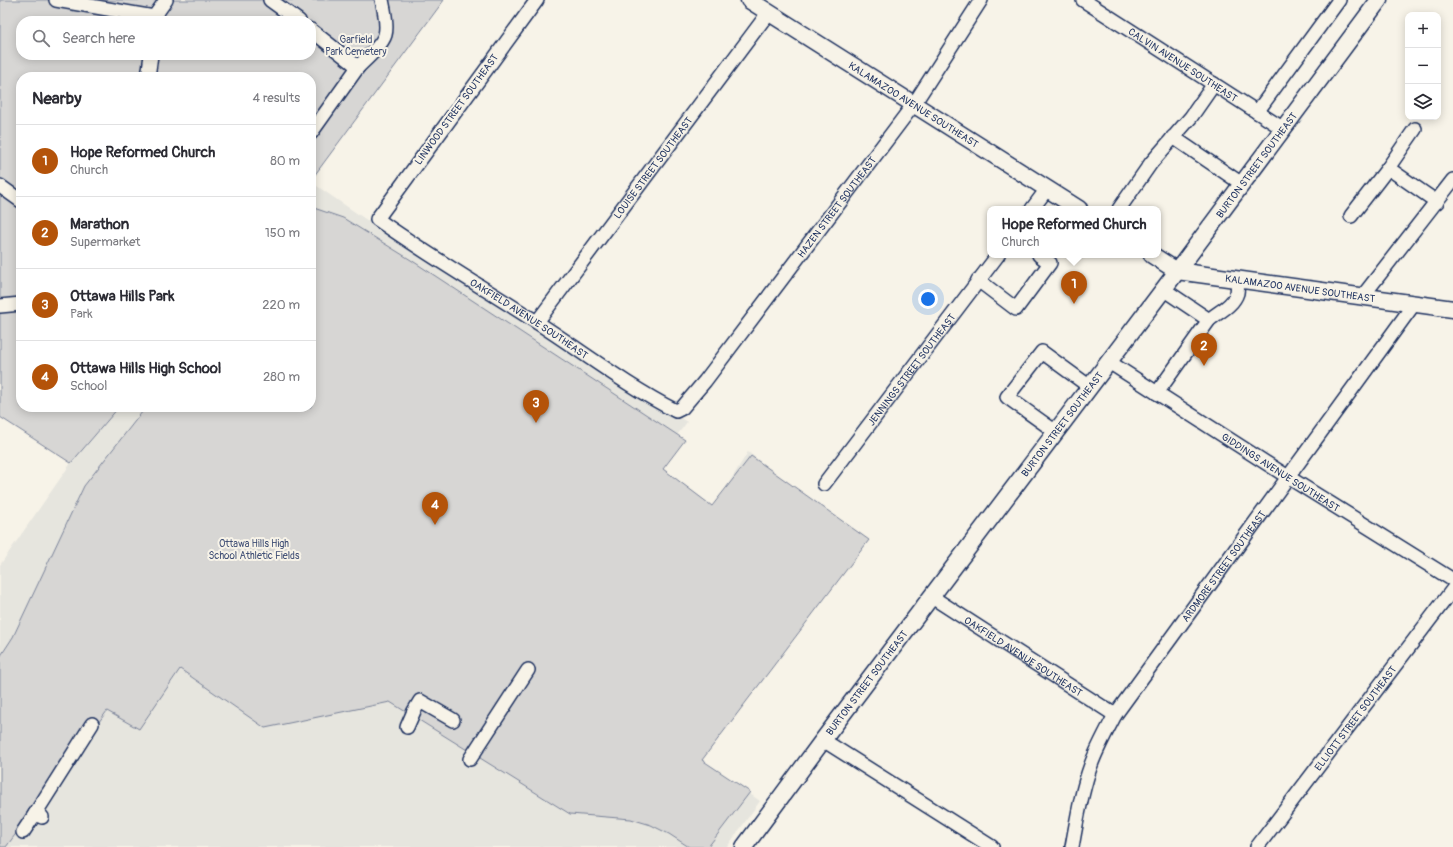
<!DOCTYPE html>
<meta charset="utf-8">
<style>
:root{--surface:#fff;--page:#f7f7f7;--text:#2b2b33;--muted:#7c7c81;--line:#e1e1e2;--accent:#b45309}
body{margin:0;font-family:Pangolin,sans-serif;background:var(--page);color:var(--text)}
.controls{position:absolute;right:12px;top:12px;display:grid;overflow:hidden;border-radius:8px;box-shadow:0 2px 10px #0003}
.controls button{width:36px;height:36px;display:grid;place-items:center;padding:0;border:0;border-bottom:1px solid var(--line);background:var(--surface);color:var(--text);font:20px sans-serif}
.you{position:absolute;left:928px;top:299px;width:14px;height:14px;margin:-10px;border:3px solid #fff;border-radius:50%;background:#1a73e8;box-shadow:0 0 0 6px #1a73e833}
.badge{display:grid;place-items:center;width:26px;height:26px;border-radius:50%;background:var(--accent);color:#fff;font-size:13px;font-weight:700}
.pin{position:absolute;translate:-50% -33px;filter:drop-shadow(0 1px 2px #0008)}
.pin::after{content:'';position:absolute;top:21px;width:14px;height:12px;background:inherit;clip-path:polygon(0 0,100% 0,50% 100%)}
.popup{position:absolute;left:987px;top:206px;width:174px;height:52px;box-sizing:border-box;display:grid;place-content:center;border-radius:8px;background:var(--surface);filter:drop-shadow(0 1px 3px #0005);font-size:13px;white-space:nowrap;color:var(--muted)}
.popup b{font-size:15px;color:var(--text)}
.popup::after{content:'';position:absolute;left:50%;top:100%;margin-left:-8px;border:8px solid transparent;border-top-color:var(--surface)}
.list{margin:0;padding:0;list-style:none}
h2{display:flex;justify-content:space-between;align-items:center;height:52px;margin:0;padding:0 16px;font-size:17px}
h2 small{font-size:13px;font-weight:400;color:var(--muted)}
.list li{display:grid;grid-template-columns:26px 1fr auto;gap:12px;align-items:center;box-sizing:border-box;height:72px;padding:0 16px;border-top:1px solid var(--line)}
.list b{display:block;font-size:15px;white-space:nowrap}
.list p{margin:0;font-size:13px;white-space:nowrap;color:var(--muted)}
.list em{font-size:13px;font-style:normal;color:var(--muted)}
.icon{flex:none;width:22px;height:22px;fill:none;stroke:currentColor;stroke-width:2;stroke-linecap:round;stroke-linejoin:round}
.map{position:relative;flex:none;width:1453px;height:847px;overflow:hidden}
.search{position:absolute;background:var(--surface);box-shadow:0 2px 10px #0003;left:16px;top:16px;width:300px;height:44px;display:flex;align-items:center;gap:10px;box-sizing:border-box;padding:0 14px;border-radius:16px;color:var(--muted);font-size:15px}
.panel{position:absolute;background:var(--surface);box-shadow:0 2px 10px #0003;left:16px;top:72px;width:300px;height:340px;border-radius:16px}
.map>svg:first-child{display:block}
</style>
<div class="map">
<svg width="1453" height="847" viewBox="0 0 1453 847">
<rect width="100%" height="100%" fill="#f7f3e8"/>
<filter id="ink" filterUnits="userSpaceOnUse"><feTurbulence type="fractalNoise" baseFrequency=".025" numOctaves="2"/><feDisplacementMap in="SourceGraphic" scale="8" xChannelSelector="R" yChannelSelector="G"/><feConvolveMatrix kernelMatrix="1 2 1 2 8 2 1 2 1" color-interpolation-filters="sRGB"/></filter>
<g filter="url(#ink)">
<!-- built -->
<path fill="#e6e5de" d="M 311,182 L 371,223 L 687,422 L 656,463 L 714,507 L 748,452 L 863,542 L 699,758 L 760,801 L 727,847 L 0,847 L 0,565 L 71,463 L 119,407 L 311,407 Z"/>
<!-- green -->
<g fill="#d7d6d4" stroke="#798299" fill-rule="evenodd">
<path d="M 0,0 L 444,0 L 311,180 L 311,77 L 21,77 L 21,407 L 119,407 L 71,463 L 0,417 ZM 21,21 L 311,21 L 311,55 L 21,55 Z"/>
<path d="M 311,207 L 343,218 L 411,260 L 685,440 L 663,469 L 712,506 L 751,456 L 869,540 L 702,760 L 750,792 L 708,847 L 689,847 L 669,834 L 651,825 L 631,819 L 570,814 L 390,702 L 265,728 L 180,669 L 139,729 L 107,711 L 6,847 L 0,847 L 0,657 L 13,637 L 84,486 L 146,407 L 311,407 Z"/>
</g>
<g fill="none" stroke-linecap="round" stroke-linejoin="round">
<!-- minor casing -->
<g stroke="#1b2f5e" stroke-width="16">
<g id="minor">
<path d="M 56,0 L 154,17"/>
<path d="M 270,0 L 299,21"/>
<path id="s1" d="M 537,0 L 377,219 C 429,256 484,288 538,323 C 583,352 627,386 676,411 L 682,408 L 705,381 L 914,104 L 981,0"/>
<path id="s2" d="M 1083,0 L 1282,128"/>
<path d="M 153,21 L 154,17 L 166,0"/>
<path d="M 311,30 L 358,67 L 311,133"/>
<path d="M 358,67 C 366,59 382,45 385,35 C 388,25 384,9 382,0"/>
<path d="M 148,77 L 151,55"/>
<path d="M 1257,112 L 1339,0"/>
<path d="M 1173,137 L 1242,184"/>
<path d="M 1388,168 L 1415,129"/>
<path d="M 0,186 L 21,201"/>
<path d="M 1032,209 L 1047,189"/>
<path d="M 1119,209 L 1151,163 L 1191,117 L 1214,84"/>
<path d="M 1351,216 L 1388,168 L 1437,202"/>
<path d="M 978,280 L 1016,309 L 1050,263 L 1039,255"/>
<path d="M 1163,289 L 1209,320"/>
<path d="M 1362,297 L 1453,180"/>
<path d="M 0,306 L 21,304"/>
<path id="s3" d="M 537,322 L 769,12"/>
<path id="s4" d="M 1109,362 L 1288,477 L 1453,580"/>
<path d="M 1157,393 L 1209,320 C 1218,312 1233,306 1237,293 C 1238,289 1237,283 1238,279"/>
<path d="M 1056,432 L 1007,397 L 1042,352 L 1090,387"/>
<path id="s5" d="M 824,484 L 998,255"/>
<path id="s6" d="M 932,597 L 1115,715"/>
<path d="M 407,727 L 414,711 L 420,701 L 453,720"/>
<path d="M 823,740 L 992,847"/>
<path d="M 470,759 L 528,670"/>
<path d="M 35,814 L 92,724"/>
<path d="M 23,832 L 35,814 L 42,817"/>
<path id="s7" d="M 1072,847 C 1077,820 1081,792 1091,765 C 1097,748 1106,732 1115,715 L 1414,304"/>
<path id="s8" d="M 1257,847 L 1453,589"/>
</g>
</g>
<!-- major casing -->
<g stroke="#1b2f5e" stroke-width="19">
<g id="major">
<path id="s9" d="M 749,0 L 1079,209"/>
<path id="s10" d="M 1152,255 L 1177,271 L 1453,309"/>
<path id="s11" d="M 744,847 L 823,740 L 1169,282 L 1379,0"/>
</g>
</g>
<!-- minor -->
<use href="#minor" stroke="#f7f3e8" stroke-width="13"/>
<!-- major -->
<use href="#major" stroke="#f7f3e8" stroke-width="16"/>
</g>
</g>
<g text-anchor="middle" stroke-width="4" stroke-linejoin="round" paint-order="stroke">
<!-- park labels -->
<g font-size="10" fill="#415076" stroke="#f7f3e8">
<text x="356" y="43">Garfield<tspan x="356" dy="12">Park Cemetery</tspan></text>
<text x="254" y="547">Ottawa Hills High<tspan x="254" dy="12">School Athletic Fields</tspan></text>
</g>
<!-- street labels -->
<g font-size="10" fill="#1b2f5e" stroke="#f7f3e8">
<text dy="4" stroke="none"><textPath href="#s2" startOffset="119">CALVIN AVENUE SOUTHEAST</textPath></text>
<text dy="4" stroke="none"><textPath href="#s9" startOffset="195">KALAMAZOO AVENUE SOUTHEAST</textPath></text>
<text transform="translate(456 109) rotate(-54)" y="4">LINWOOD STREET SOUTHEAST</text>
<text dy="4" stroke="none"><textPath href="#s11" startOffset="853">BURTON STREET SOUTHEAST</textPath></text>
<text dy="4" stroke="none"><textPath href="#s3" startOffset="193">LOUISE STREET SOUTHEAST</textPath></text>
<text dy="4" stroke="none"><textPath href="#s1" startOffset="887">HAZEN STREET SOUTHEAST</textPath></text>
<text dy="4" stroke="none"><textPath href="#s10" startOffset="154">KALAMAZOO AVENUE SOUTHEAST</textPath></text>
<text dy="4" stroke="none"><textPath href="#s1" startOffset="453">OAKFIELD AVENUE SOUTHEAST</textPath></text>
<text dy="4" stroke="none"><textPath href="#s5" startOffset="144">JENNINGS STREET SOUTHEAST</textPath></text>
<text dy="4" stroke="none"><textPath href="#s11" startOffset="529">BURTON STREET SOUTHEAST</textPath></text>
<text dy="4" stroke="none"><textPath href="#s4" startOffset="204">GIDDINGS AVENUE SOUTHEAST</textPath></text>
<text dy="4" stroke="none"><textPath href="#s7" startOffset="324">ARDMORE STREET SOUTHEAST</textPath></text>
<text dy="4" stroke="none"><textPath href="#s6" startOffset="109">OAKFIELD AVENUE SOUTHEAST</textPath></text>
<text dy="4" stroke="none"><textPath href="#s11" startOffset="205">BURTON STREET SOUTHEAST</textPath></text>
<text dy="4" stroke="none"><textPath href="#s8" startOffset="162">ELLIOTT STREET SOUTHEAST</textPath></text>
</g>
</g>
</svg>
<div class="controls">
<button>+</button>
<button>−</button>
<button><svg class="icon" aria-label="layers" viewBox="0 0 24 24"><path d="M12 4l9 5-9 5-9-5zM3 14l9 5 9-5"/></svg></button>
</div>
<div class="you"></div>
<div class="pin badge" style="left:1074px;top:304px">1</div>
<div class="popup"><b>Hope Reformed Church</b>Church</div>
<div class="pin badge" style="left:1204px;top:366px">2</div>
<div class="pin badge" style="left:536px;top:423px">3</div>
<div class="pin badge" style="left:435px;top:525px">4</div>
<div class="search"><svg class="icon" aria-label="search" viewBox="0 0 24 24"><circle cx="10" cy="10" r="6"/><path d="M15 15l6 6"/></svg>Search here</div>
<section class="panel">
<h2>Nearby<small>4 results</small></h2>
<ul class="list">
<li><span class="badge">1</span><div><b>Hope Reformed Church</b><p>Church</p></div><em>80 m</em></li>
<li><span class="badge">2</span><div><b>Marathon</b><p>Supermarket</p></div><em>150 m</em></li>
<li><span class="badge">3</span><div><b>Ottawa Hills Park</b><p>Park</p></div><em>220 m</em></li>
<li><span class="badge">4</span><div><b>Ottawa Hills High School</b><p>School</p></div><em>280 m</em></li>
</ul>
</section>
</div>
